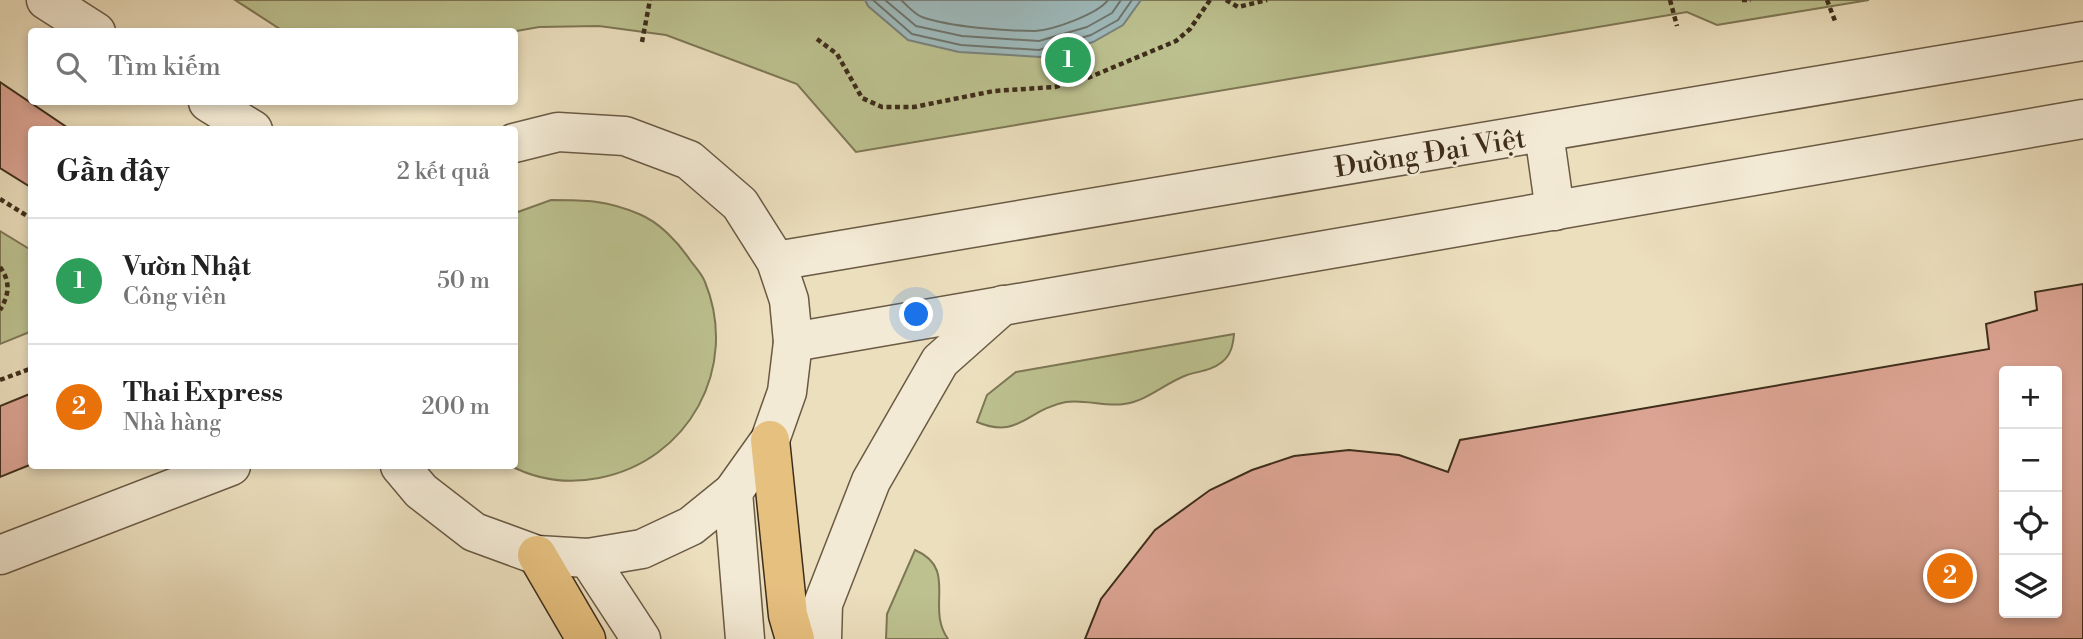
<!DOCTYPE html>
<html lang="vi">
<meta charset="utf-8">
<style>
:root{--surface:#fff;--page:#f2f2f2;--text:#222;--muted:#767676;--line:#e0e0e0;--accent:#2563eb}
body{margin:0;font-family:"Libre Bodoni",serif;background:var(--page);color:var(--text)}
.controls{position:absolute;right:21px;bottom:21px;display:grid;overflow:hidden;border-radius:7px;box-shadow:0 4px 10px #0003}
.controls button{width:63px;height:63px;display:grid;place-items:center;padding:0;border:0;border-bottom:2px solid var(--line);background:var(--surface);color:var(--text);font:35px sans-serif}
.you{position:absolute;left:917px;top:315px;width:24px;height:24px;margin:-18px;border:5px solid #fff;border-radius:50%;background:#1a73e8;box-shadow:0 0 0 10px #1a73e833}
.badge{display:grid;place-items:center;width:46px;height:46px;border-radius:50%;background:var(--accent);color:#fff;font-size:23px;font-weight:700}
.pin{position:absolute;translate:-50% -50%;border:4px solid #fff;box-shadow:0 2px 7px #0006}
.list{margin:0;padding:0;list-style:none}
h2{display:flex;justify-content:space-between;align-items:center;height:91px;margin:0;padding:0 28px;font-size:30px}
h2 small{font-size:23px;font-weight:400;color:var(--muted)}
.list li{display:grid;grid-template-columns:46px 1fr auto;gap:21px;align-items:center;box-sizing:border-box;height:126px;padding:0 28px;border-top:2px solid var(--line)}
.list b{display:block;font-size:26px;white-space:nowrap}
.list p{margin:0;font-size:23px;white-space:nowrap;color:var(--muted)}
.list em{font-size:23px;font-style:normal;color:var(--muted)}
.icon{flex:none;width:38px;height:38px;fill:none;stroke:currentColor;stroke-width:2;stroke-linecap:round;stroke-linejoin:round}
.map{position:relative;flex:none;width:2083px;height:639px;overflow:hidden}
.search{position:absolute;background:var(--surface);box-shadow:0 4px 10px #0003;left:28px;top:28px;width:490px;height:77px;display:flex;align-items:center;gap:18px;box-sizing:border-box;padding:0 24px;border-radius:7px;color:var(--muted);font-size:26px}
.panel{position:absolute;background:var(--surface);box-shadow:0 4px 10px #0003;left:28px;top:126px;width:490px;height:343px;border-radius:7px}
.map>svg:first-child{display:block}
</style>
<div class="map">
<svg width="2083" height="639" viewBox="0 0 2083 639">
<rect width="100%" height="100%" fill="#ecdfbe"/>
<filter id="stains"><feTurbulence type="fractalNoise" baseFrequency=".00286" numOctaves="4"/><feColorMatrix values="0 0 0 0 .2 0 0 0 0 .09 0 0 0 0 .02 0 0 0 .5 -.17"/></filter>
<radialGradient id="worn" r=".72"><stop offset=".6" stop-color="#630" stop-opacity="0"/><stop offset="1" stop-color="#630" stop-opacity=".3"/></radialGradient>
<!-- green -->
<g fill="#bcc18f" stroke="#7d7755" stroke-width="2">
<path d="M 235,0 L 1869,0 L 1717,25 L 1687,12 L 856,152 L 797,84 L 666,35 L 599,26 L 539,27 L 511,32 L 283,31 Z"/>
<path d="M 551,200 C 585,200 606,200 639,214 C 659,222 678,242 690,260 C 695,267 702,274 705,282 C 740,368 688,461 599,478 C 568,484 538,480 511,466 L 514,466 L 515,213 Z"/>
<path d="M 0,231 L 31,250 L 32,331 L 0,344 Z"/>
<path d="M 1234,334 C 1233,345 1231,355 1222,362 C 1211,371 1199,371 1187,375 C 1165,383 1147,401 1124,404 C 1105,407 1085,399 1066,402 C 1027,409 1019,440 977,422 L 987,395 L 1016,372 Z"/>
<path d="M 915,550 C 959,569 925,607 948,639 L 886,639 L 887,614 Z"/>
</g>
<!-- water -->
<path fill="#9ebabc" stroke="#78827c" stroke-width="2" d="M 865,0 L 1141,0 L 1123,25 L 1093,42 L 1041,57 L 959,52 L 908,40 L 868,6 Z"/>
<g fill="none" stroke-linecap="round" stroke-linejoin="round">
<!-- shore -->
<g stroke="#6e746c" stroke-width="2">
<path d="M 873,0 L 912,34 L 961,45 L 1039,50 L 1091,35 L 1118,20 L 1132,0"/>
<path d="M 885,0 L 916,26 L 962,36 L 1039,41 L 1087,27 L 1112,13 L 1121,0"/>
<path d="M 901,0 C 907,5 914,14 922,17 C 951,27 1004,31 1035,31 C 1053,30 1098,14 1108,0"/>
</g>
</g>
<!-- building -->
<g fill="#dca493" stroke="#3e2d1b" stroke-width="2" fill-rule="evenodd">
<path d="M 0,82 L 71,130 L 32,130 L 32,188 L 0,168 Z"/>
<path d="M 2083,284 L 2083,639 L 1085,639 L 1101,599 L 1155,530 L 1210,490 L 1252,470 L 1294,456 L 1349,450 L 1399,455 L 1448,472 L 1460,440 L 1989,349 L 1986,324 L 2037,310 L 2035,292 ZM 2004,371 L 2057,371 L 2057,613 L 2004,613 Z"/>
<path d="M 32,393 L 32,464 L 0,477 L 0,406 Z"/>
</g>
<g fill="none" stroke-linecap="round" stroke-linejoin="round">
<!-- minor casing -->
<g stroke="#6a5a44" stroke-width="41">
<g id="minor">
<path d="M 46,0 L 96,32"/>
<path d="M 208,102 L 253,130"/>
<path d="M 0,555 L 231,466"/>
</g>
</g>
<!-- tertiary casing -->
<g stroke="#6a5a44" stroke-width="41">
<g id="tertiary">
<path d="M 1544,133 L 1555,211"/>
<path d="M 776,261 L 2083,41"/>
<path d="M 793,342 L 2083,119"/>
<path d="M 400,466 L 421,491 L 474,532 L 537,555 L 588,558 L 642,549 L 691,526 L 733,492 L 770,440 L 787,392 L 793,342 L 789,300 L 776,261 L 740,204 L 689,160 L 625,136 L 558,132 L 514,143"/>
<path d="M 733,492 L 745,639"/>
<path d="M 588,558 L 641,639"/>
<path d="M 822,639 L 823,604 L 871,481 L 940,361 L 1003,305"/>
</g>
</g>
<!-- primary casing -->
<g stroke="#3e2d1b" stroke-width="41">
<g id="primary">
<path d="M 770,440 L 788,615 L 795,639"/>
<path d="M 537,555 L 586,639"/>
</g>
</g>
<!-- path -->
<g stroke="#3e2d1b" stroke-width="4.5" stroke-dasharray="5 3.5" stroke-linecap="butt">
<path d="M 1226,0 L 1238,7 L 1267,0"/>
<path d="M 1670,0 L 1677,26"/>
<path d="M 1742,0 L 1751,0"/>
<path d="M 1827,0 L 1835,21"/>
<path d="M 817,39 L 837,54 L 862,98 L 882,107 L 914,107 L 994,91 L 1055,87 L 1090,77 L 1176,41 L 1190,29 L 1210,0"/>
<path d="M 642,42 L 650,0"/>
<path d="M 0,199 L 32,219"/>
<path d="M 0,267 C 11,282 9,295 0,310"/>
<path d="M 0,380 L 32,368"/>
</g>
<!-- minor -->
<use href="#minor" stroke="#f3ead5" stroke-width="38"/>
<!-- tertiary -->
<use href="#tertiary" stroke="#f3ead5" stroke-width="38"/>
<!-- primary -->
<use href="#primary" stroke="#e6c07f" stroke-width="38"/>
</g>
<g text-anchor="middle" stroke-width="5" stroke-linejoin="round" paint-order="stroke">
<!-- street labels -->
<g font-size="28" fill="#3e2d1b" stroke="#f3ead5">
<text transform="translate(1430 152) rotate(-9)" y="10">Đường Đại Việt</text>
</g>
</g>
<rect width="100%" height="100%" filter="url(#stains)"/>
<rect width="100%" height="100%" fill="url(#worn)"/>
</svg>
<div class="controls">
<button>+</button>
<button>−</button>
<button><svg class="icon" aria-label="locate" viewBox="0 0 24 24"><circle cx="12" cy="12" r="6"/><path d="M12 2v4M12 18v4M2 12h4M18 12h4"/></svg></button>
<button><svg class="icon" aria-label="layers" viewBox="0 0 24 24"><path d="M12 4l9 5-9 5-9-5zM3 14l9 5 9-5"/></svg></button>
</div>
<div class="you"></div>
<div class="pin badge" style="left:1068px;top:60px;background:#2e9e5b">1</div>
<div class="pin badge" style="left:1950px;top:576px;background:#e8710a">2</div>
<div class="search"><svg class="icon" aria-label="search" viewBox="0 0 24 24"><circle cx="10" cy="10" r="6"/><path d="M15 15l6 6"/></svg>Tìm kiếm</div>
<section class="panel">
<h2>Gần đây<small>2 kết quả</small></h2>
<ul class="list">
<li><span class="badge" style="background:#2e9e5b">1</span><div><b>Vườn Nhật</b><p>Công viên</p></div><em>50 m</em></li>
<li><span class="badge" style="background:#e8710a">2</span><div><b>Thai Express</b><p>Nhà hàng</p></div><em>200 m</em></li>
</ul>
</section>
</div>
